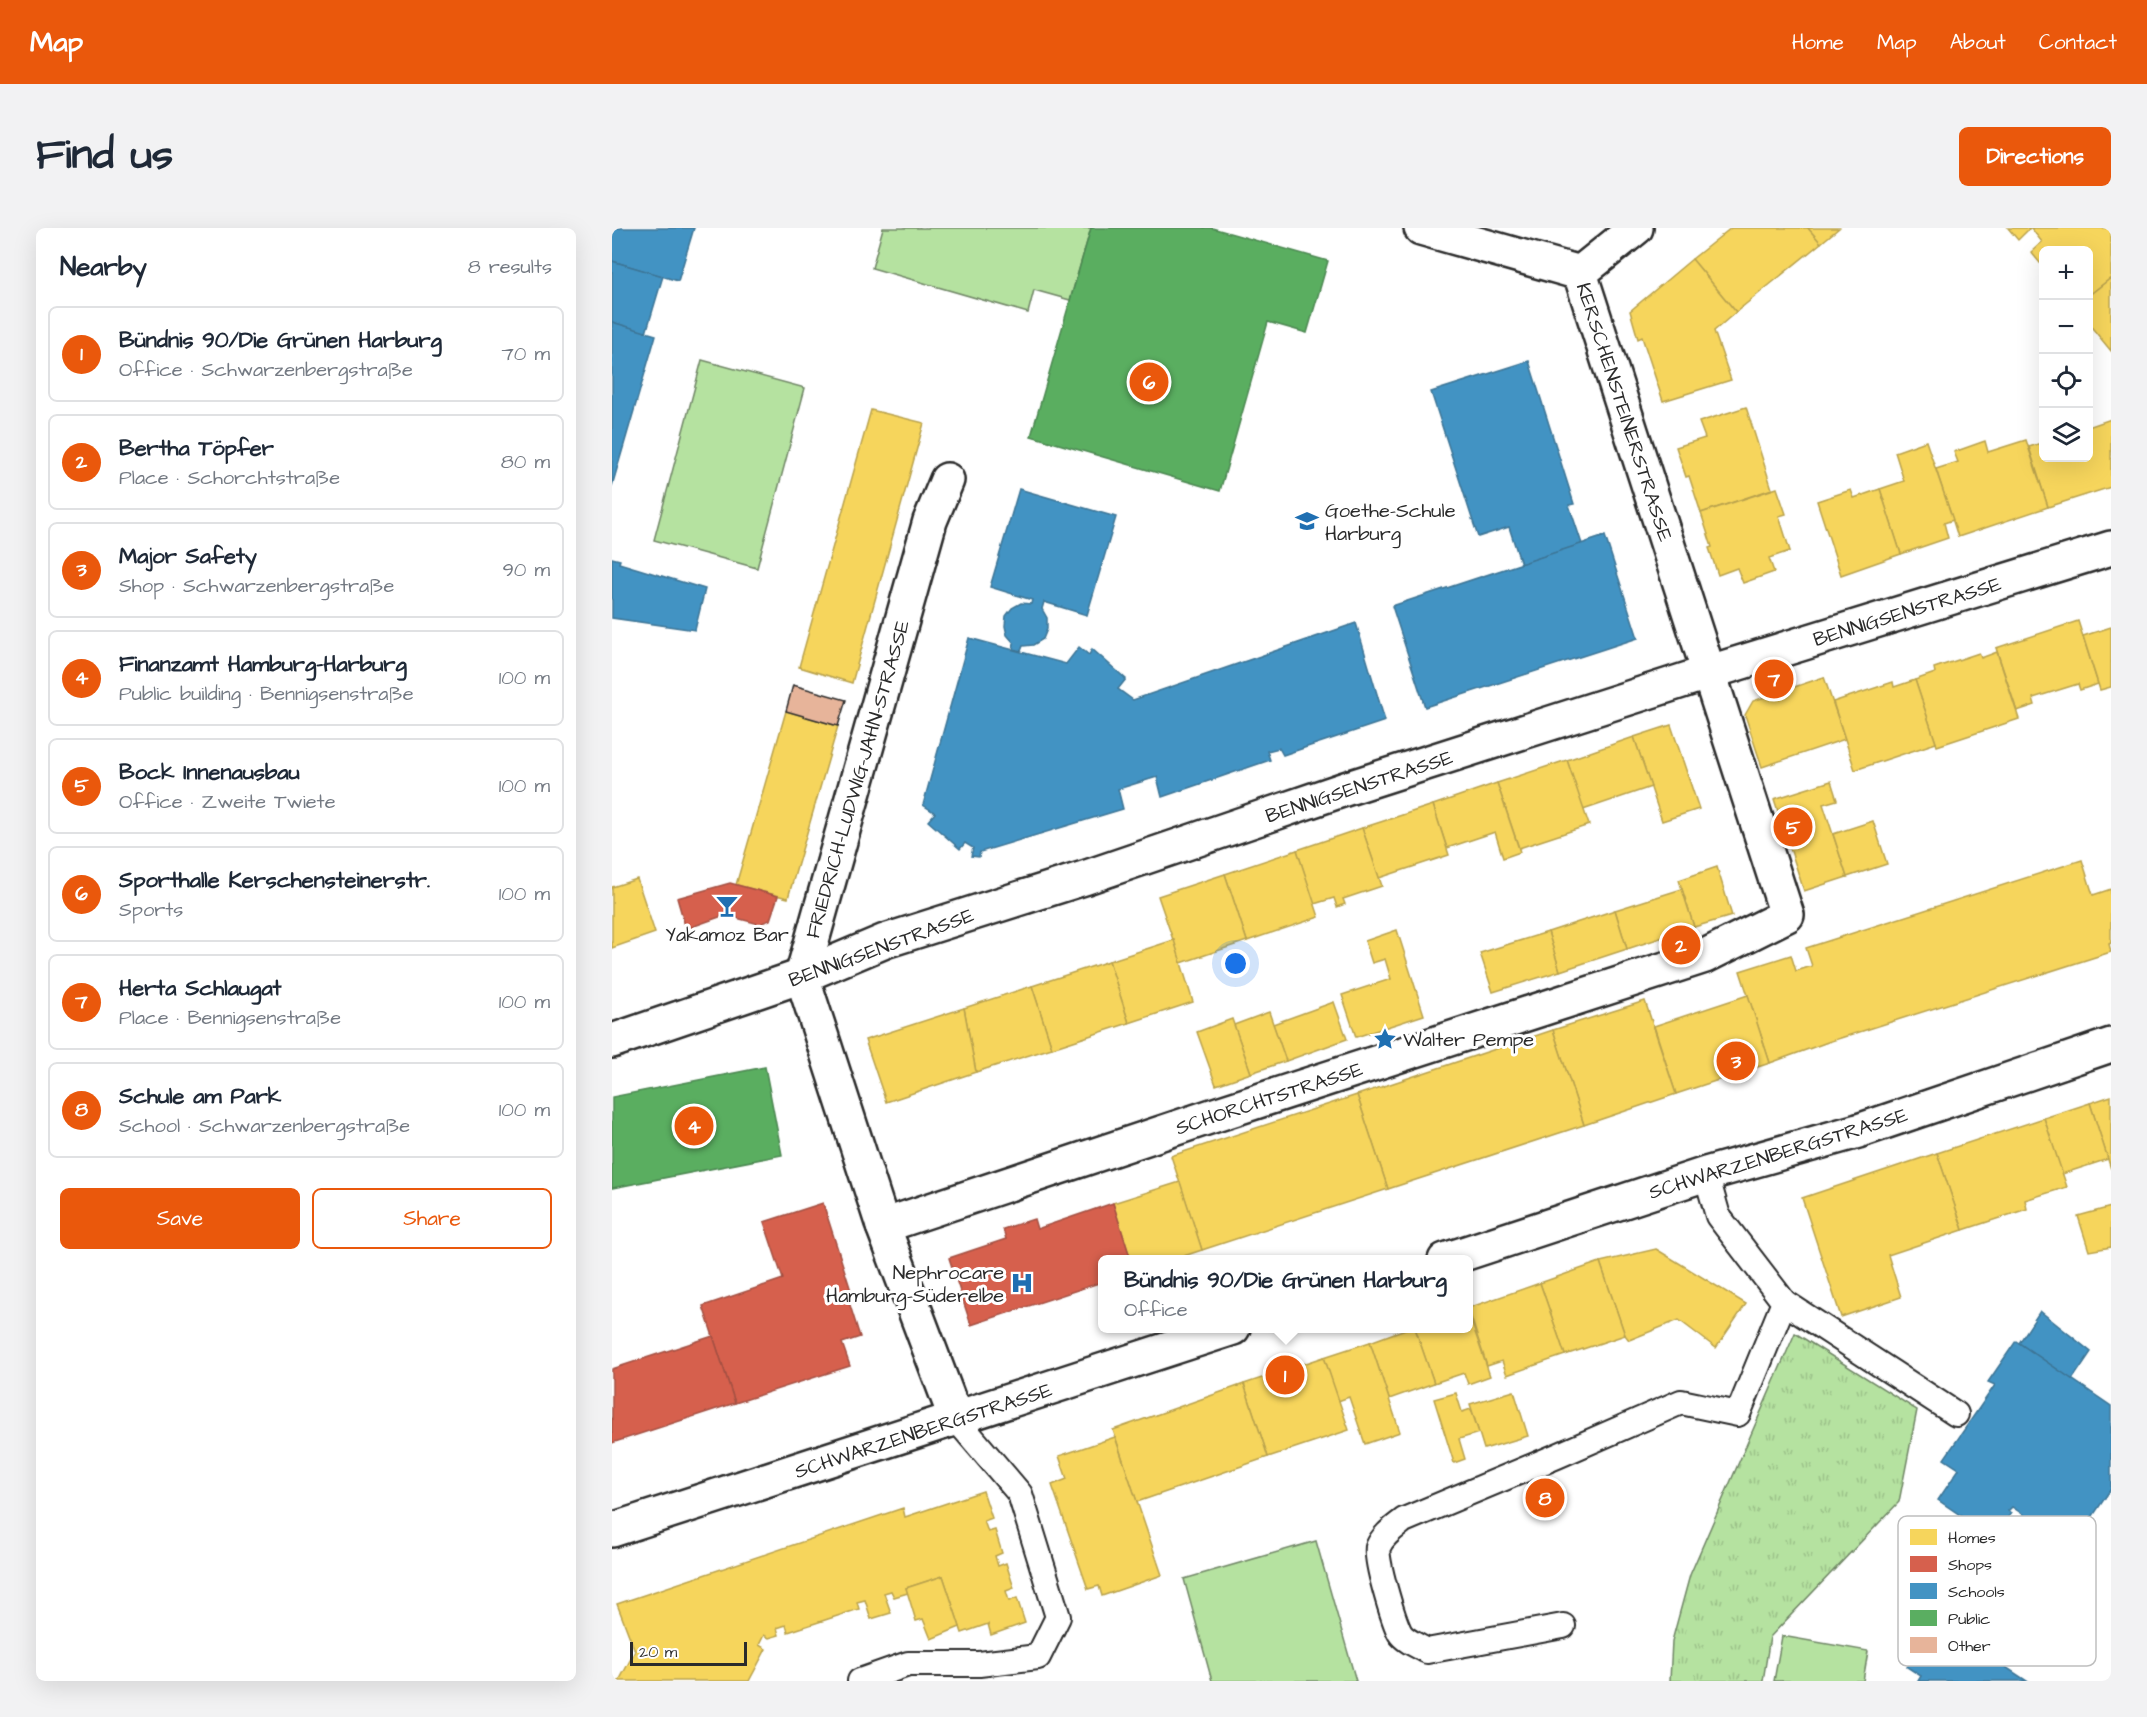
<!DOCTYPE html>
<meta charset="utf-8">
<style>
:root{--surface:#fff;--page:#f2f2f3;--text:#1f2937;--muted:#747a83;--line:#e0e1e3;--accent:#ea580c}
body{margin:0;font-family:"Architects Daughter",sans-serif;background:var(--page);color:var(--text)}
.controls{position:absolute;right:18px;top:18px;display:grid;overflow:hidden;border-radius:9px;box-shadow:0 6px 24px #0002}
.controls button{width:54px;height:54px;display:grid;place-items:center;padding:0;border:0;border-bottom:2px solid var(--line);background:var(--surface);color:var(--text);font:30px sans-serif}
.scale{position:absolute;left:18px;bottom:15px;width:117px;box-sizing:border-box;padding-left:6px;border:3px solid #2b2b2b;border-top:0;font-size:16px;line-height:21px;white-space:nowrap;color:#2b2b2b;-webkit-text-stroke:4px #fff;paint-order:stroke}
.you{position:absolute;left:624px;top:736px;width:21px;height:21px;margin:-15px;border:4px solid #fff;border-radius:50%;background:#1a73e8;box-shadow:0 0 0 9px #1a73e833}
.badge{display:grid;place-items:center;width:39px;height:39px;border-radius:50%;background:var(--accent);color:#fff;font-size:20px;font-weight:700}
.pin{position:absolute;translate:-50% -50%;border:3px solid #fff;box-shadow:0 2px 6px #0006}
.popup{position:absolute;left:486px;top:1027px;width:375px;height:78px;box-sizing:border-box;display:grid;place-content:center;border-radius:9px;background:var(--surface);filter:drop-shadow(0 2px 4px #0005);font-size:20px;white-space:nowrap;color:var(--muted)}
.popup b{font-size:22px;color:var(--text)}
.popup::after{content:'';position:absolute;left:50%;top:100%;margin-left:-12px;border:12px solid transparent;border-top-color:var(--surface)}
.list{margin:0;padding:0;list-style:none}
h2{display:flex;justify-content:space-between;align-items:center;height:78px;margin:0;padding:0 24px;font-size:26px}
h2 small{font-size:20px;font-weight:400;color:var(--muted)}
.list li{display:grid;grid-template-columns:39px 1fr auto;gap:18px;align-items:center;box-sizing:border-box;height:96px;margin:0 12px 12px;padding:0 12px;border:2px solid var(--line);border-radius:9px}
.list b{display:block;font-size:22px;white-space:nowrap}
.list p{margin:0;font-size:20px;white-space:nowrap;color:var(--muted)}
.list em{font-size:20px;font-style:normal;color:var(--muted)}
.actions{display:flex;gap:12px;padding:18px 24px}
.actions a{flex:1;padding:14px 0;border:2px solid var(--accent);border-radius:9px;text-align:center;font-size:21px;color:var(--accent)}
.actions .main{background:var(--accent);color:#fff}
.icon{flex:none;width:33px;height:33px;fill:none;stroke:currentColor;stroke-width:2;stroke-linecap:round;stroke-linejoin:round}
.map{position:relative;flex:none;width:1499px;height:1453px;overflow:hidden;border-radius:9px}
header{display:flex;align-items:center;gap:36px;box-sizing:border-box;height:84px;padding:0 30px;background:var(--accent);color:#fff}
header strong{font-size:28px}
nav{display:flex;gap:33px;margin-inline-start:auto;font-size:21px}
.intro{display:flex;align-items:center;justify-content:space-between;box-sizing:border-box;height:144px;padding:0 36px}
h1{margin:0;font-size:42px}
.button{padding:15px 27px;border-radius:9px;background:var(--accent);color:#fff;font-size:21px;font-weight:700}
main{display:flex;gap:36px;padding:0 36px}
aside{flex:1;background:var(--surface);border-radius:9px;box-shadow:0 6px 24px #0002}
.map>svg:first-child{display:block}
</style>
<header>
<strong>Map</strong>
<nav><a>Home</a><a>Map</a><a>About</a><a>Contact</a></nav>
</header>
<div class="intro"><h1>Find us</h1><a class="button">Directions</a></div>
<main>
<aside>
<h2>Nearby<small>8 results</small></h2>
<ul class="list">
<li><span class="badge">1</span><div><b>Bündnis 90/Die Grünen Harburg</b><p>Office · Schwarzenbergstraße</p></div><em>70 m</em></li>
<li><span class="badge">2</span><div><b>Bertha Töpfer</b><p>Place · Schorchtstraße</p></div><em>80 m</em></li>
<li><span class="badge">3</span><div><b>Major Safety</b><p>Shop · Schwarzenbergstraße</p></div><em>90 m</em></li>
<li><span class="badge">4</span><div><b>Finanzamt Hamburg-Harburg</b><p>Public building · Bennigsenstraße</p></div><em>100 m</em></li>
<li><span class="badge">5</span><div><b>Bock Innenausbau</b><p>Office · Zweite Twiete</p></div><em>100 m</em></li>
<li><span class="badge">6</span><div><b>Sporthalle Kerschensteinerstr.</b><p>Sports</p></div><em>100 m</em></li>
<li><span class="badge">7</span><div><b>Herta Schlaugat</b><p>Place · Bennigsenstraße</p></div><em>100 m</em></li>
<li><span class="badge">8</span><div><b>Schule am Park</b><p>School · Schwarzenbergstraße</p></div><em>100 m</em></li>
</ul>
<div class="actions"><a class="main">Save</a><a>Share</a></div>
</aside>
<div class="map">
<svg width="1499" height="1453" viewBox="0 0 1499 1453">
<defs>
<pattern id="grass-tufts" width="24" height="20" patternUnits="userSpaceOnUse" patternTransform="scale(1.5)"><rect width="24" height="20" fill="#b5e2a0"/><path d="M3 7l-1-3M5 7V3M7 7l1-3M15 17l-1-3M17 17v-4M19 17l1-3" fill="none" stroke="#9cc28a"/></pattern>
</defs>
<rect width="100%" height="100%" fill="#fff"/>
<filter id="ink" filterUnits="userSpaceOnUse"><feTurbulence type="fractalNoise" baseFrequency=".0167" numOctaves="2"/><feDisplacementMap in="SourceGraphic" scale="12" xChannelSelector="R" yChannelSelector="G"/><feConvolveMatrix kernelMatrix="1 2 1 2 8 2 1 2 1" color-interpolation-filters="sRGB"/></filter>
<g filter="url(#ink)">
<!-- grass -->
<path fill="url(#grass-tufts)" stroke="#708666" stroke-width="1.5" d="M 1183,1105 L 1305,1182 L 1287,1274 L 1158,1409 L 1151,1453 L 1058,1453 L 1060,1413 L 1078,1347 Z"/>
<!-- garden -->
<g fill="#b5e2a0" stroke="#708666" stroke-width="1.5">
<path d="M 271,0 L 479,0 L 458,72 L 422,62 L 416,85 L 260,40 Z"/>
<path d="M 90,132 L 193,160 L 145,340 L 42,312 Z"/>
<path d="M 704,1313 L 744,1453 L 600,1453 L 572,1351 Z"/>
<path d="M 1170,1408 L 1256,1423 L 1251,1453 L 1162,1453 Z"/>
</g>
<!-- homes -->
<g fill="#f6d55c" stroke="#b9a24d" stroke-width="1.5">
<path d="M 1119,0 L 1196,0 L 1209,15 L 1124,84 L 1080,31 Z"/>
<path d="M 1196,0 L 1227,0 L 1209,15 Z"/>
<path d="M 1396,0 L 1418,0 L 1406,12 Z"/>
<path d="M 1419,0 L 1499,0 L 1499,50 L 1476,68 L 1476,22 L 1432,22 L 1432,40 L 1419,24 L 1430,14 Z"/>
<path d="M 1080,31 L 1124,84 L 1102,103 L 1119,152 L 1051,173 L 1030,109 L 1026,111 L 1018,83 Z"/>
<path d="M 1499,50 L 1499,123 L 1476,95 L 1476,68 Z"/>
<path d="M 1134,179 L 1160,261 L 1089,285 L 1077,248 L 1074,249 L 1064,219 L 1093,210 L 1087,194 Z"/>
<path d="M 259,182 L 312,195 L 240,455 L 187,439 Z"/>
<path d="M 1499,191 L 1499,259 L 1436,279 L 1417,219 L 1432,214 L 1432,230 L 1476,230 L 1476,199 Z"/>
<path d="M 1414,212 L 1436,279 L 1346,309 L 1324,241 L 1346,234 L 1342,224 L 1373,213 L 1376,224 Z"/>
<path d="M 1314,213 L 1341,292 L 1332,295 L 1336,310 L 1289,326 L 1268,261 L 1292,253 L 1283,224 Z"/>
<path d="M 1165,260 L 1174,286 L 1167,288 L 1178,323 L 1157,330 L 1162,344 L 1131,355 L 1125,340 L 1106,347 L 1097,320 L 1100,319 L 1089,285 Z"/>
<path d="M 1268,261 L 1289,326 L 1229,347 L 1205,273 L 1239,262 L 1242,270 Z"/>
<path d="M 1466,393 L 1486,456 L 1468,462 L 1466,456 L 1421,470 L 1423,477 L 1405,483 L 1384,420 Z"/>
<path d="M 1499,399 L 1499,459 L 1488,462 L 1471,408 Z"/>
<path d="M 1385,424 L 1407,491 L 1325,518 L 1303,452 L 1323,445 L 1322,440 L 1367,425 L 1369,430 Z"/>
<path d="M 1212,449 L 1233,511 L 1150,539 L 1133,487 L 1141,473 Z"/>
<path d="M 1303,452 L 1324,515 L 1243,542 L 1221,474 L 1281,454 L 1282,459 Z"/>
<path d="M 174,483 L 226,498 L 176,670 L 124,657 Z"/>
<path d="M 1059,497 L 1087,581 L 1050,593 L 1022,509 Z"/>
<path d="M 1022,509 L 1039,559 L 971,582 L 955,532 Z"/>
<path d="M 955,532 L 977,597 L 907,620 L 885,555 Z"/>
<path d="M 1219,553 L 1225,572 L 1211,576 L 1235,649 L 1192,663 L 1162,571 Z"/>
<path d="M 885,555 L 908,624 L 891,630 L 883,604 L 835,620 L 821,577 Z"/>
<path d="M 821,577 L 837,627 L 767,650 L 750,600 Z"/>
<path d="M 1261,593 L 1275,636 L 1235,649 L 1221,606 Z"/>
<path d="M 750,600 L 770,658 L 731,671 L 733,676 L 725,679 L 722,670 L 702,676 L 685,622 Z"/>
<path d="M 685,622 L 707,689 L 635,713 L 613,646 Z"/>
<path d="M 1470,632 L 1481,667 L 1499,661 L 1499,715 L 1497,716 L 1499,724 L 1216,814 L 1158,835 L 1128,743 L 1179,727 L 1184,743 L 1200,738 L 1194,720 Z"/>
<path d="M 1105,639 L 1120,688 L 1082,699 L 1067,652 Z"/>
<path d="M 613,646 L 635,713 L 569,735 L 546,668 Z"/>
<path d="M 25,651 L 43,705 L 0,720 L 0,659 Z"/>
<path d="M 1070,661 L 1082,699 L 1015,721 L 1003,682 Z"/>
<path d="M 1003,682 L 1015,721 L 948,743 L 936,704 Z"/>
<path d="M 785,702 L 812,787 L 744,809 L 730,767 L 779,751 L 773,731 L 760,735 L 753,713 Z"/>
<path d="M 936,704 L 948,743 L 881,764 L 868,725 Z"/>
<path d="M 562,712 L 581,774 L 517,795 L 497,733 Z"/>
<path d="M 497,733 L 517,795 L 440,820 L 420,758 Z"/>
<path d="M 420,758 L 440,820 L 364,844 L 352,780 Z"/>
<path d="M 1136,767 L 1158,835 L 1064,866 L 1042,798 Z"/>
<path d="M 1033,773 L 1064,866 L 972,897 L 941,802 Z"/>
<path d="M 722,774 L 735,811 L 674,833 L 661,796 Z"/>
<path d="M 352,780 L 364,844 L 274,874 L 253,812 Z"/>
<path d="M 657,784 L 674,833 L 639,845 L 622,797 Z"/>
<path d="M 620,791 L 639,845 L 604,857 L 585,804 Z"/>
<path d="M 941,802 L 972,897 L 776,961 L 745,867 Z"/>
<path d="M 745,867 L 776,961 L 590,1022 L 559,928 Z"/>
<path d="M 1499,868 L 1499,941 L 1478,875 Z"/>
<path d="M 1478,875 L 1496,931 L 1450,946 L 1432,890 Z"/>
<path d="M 1432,890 L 1455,959 L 1413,972 L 1415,981 L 1351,1002 L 1325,925 Z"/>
<path d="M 1325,925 L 1351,1002 L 1276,1027 L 1289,1069 L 1229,1089 L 1190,970 Z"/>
<path d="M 568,954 L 590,1022 L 560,1032 L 519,1032 L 501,975 Z"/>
<path d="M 1499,979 L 1499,1019 L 1477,1023 L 1466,988 Z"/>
<path d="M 1044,1021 L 1134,1076 L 1104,1120 L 1067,1092 L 1017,1112 L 1013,1107 L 988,1034 Z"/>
<path d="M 988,1034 L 1013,1107 L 953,1127 L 928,1055 Z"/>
<path d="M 928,1055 L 953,1127 L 895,1147 L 890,1133 L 875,1138 L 856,1080 Z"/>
<path d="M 856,1084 L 878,1148 L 856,1156 L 852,1145 L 822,1155 L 803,1100 L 856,1100 Z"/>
<path d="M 796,1100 L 803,1100 L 822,1155 L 777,1171 L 758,1114 Z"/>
<path d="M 758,1114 L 788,1204 L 753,1216 L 737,1169 L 726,1173 L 712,1129 Z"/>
<path d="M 712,1129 L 737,1202 L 656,1229 L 632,1156 Z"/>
<path d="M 632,1156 L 656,1229 L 525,1274 L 501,1202 Z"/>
<path d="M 902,1163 L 916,1208 L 872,1221 L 858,1176 Z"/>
<path d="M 844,1165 L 850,1184 L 859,1181 L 867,1205 L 847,1211 L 853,1231 L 842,1235 L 822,1171 Z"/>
<path d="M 503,1209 L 550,1347 L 490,1368 L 487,1358 L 476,1361 L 440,1257 L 455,1251 L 447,1228 Z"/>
<path d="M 371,1263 L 380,1290 L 372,1293 L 376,1304 L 383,1302 L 390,1325 L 383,1328 L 386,1338 L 394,1335 L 402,1360 L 394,1363 L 397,1373 L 405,1370 L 413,1395 L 379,1407 L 376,1396 L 350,1405 L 331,1348 L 294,1360 L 296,1365 L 282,1369 L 279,1363 L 272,1365 L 279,1385 L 259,1391 L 253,1372 L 245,1374 L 247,1381 L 176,1404 L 174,1397 L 165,1400 L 167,1407 L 157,1410 L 152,1407 L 147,1417 L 154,1421 L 137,1453 L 7,1453 L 23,1423 L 5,1376 L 291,1280 L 293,1289 Z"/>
<path d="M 331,1348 L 348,1399 L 319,1411 L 311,1391 L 304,1393 L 294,1360 Z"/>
</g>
<!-- shops -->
<g fill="#d6604d" stroke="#a35043" stroke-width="1.5">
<path d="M 118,655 L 166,668 L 158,692 L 147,696 L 113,687 L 74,701 L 65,670 Z"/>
<path d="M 211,975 L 242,1072 L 237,1074 L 248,1109 L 230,1115 L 238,1138 L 123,1175 L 91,1078 L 171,1051 L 152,994 Z"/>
<path d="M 501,975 L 519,1032 L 490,1032 L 490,1054 L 359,1097 L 337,1030 L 394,1011 L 391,1001 L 422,991 L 425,1001 Z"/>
<path d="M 101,1108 L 123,1175 L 0,1215 L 0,1141 Z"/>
</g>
<!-- schools -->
<g fill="#4393c3" stroke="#3c7495" stroke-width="1.5">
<path d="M 0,0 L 82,0 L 66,53 L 0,33 Z"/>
<path d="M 0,33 L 51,48 L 34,105 L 0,94 Z"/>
<path d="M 0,94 L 44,107 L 0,258 Z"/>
<path d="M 917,133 L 962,276 L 957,277 L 970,316 L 909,336 L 897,299 L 866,309 L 819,164 Z"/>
<path d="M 407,261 L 504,289 L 475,387 L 432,374 L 430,381 L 435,390 L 435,401 L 431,411 L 421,417 L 411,418 L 409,423 L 401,421 L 402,415 L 395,407 L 393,398 L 394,388 L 400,380 L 409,375 L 419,376 L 420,372 L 378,359 Z"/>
<path d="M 993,308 L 1026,410 L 813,479 L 780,378 Z"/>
<path d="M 0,330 L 8,332 L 7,335 L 93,361 L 83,402 L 0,390 Z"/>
<path d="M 744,395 L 773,493 L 671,527 L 667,520 L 655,523 L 658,532 L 550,569 L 545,549 L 506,561 L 511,581 L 368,624 L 367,629 L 359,628 L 361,620 L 353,615 L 348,621 L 316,593 L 323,585 L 311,577 L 357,410 L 454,436 L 467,419 L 477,427 L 480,421 L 514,451 L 506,461 L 521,472 Z"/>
<path d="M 1428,1083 L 1479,1124 L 1460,1152 L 1407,1115 Z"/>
<path d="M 1404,1113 L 1499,1178 L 1499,1261 L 1460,1319 L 1400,1279 L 1396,1283 L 1399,1285 L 1382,1310 L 1326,1272 L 1347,1241 L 1332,1231 L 1383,1157 L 1376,1154 Z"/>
<path d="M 1339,1403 L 1415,1453 L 1306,1453 L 1309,1448 L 1295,1439 L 1310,1416 L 1324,1426 Z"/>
</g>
<!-- public -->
<g fill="#5aae61" stroke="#4c8751" stroke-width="1.5">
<path d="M 479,0 L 600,0 L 716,33 L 695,105 L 656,94 L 608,263 L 419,208 Z"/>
<path d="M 153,839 L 170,927 L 0,960 L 0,869 Z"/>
</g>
<!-- building -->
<path fill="#e7b49a" stroke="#2b2b2b" stroke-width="1.5" d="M 181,457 L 234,472 L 226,498 L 174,483 Z"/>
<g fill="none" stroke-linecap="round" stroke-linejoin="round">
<!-- service casing -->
<g stroke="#2b2b2b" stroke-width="28">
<g id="service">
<path d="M 1172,1074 L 1344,1186"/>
<path d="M 951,1398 L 815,1423 C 807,1418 793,1413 788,1405 C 782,1394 762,1329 766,1319 C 771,1307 782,1300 792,1292 L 945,1228 L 1069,1174 L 1126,1186 L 1172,1074 L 1106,988 L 1094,946"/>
<path d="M 248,1453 L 296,1436 L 367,1436 L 426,1429 L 446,1389 L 408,1266 L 344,1191"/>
</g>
</g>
<!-- minor casing -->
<g stroke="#2b2b2b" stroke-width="38">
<g id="minor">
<path d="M 968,45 L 1024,0"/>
<path d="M 335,252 L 318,293 L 190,748 L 271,998 L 344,1191"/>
<path d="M 0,813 L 190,748 L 273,713 L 472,650 L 733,561 L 1098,444 L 1499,320"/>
<path d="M 271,998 L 603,887 L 1093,728 L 1175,687 L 968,45 L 809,0"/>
</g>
</g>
<!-- tertiary casing -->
<g stroke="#2b2b2b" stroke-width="38">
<g id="tertiary">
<path d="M 833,1032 L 1094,946 L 1246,903 L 1499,817"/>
<path d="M 0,1302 L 621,1100"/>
</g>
</g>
<!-- service -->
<use href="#service" stroke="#fff" stroke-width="24"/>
<!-- minor -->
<use href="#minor" stroke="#fff" stroke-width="33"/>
<!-- tertiary -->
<use href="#tertiary" stroke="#fff" stroke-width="33"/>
</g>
</g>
<!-- icons -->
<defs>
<g id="school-bare" transform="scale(1.8)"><path d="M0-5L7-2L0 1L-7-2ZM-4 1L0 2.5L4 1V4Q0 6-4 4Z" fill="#1f6fb2" stroke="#fff" stroke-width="2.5" paint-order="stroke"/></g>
<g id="bar-bare" transform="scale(1.8)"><path d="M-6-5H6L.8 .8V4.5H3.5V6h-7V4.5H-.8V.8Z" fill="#1f6fb2" stroke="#fff" stroke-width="2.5" paint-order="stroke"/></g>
<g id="sight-bare" transform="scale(1.8)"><path d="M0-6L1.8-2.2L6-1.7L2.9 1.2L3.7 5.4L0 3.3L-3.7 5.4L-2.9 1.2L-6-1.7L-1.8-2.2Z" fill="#1f6fb2" stroke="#fff" stroke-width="2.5" paint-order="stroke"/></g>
<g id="hospital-bare" transform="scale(1.8)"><path d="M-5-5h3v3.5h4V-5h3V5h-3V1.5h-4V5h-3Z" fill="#1f6fb2" stroke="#fff" stroke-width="2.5" paint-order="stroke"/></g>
</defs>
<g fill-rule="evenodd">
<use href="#school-bare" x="695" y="293"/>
<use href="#bar-bare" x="115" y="678"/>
<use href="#sight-bare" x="773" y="811"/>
<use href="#hospital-bare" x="410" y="1055"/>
</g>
<g text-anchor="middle" stroke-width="6" stroke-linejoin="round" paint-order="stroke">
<!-- street labels -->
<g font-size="20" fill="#2b2b2b" stroke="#fff">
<text transform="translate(1013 184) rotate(72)" y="7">KERSCHENSTEINERSTRASSE</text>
<text transform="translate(1295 383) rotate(-17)" y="7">BENNIGSENSTRASSE</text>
<text transform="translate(245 551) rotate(-74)" y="7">FRIEDRICH-LUDWIG-JAHN-STRASSE</text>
<text transform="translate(747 558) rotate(-18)" y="7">BENNIGSENSTRASSE</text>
<text transform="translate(269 719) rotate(-20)" y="7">BENNIGSENSTRASSE</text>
<text transform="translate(657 870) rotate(-18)" y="7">SCHORCHTSTRASSE</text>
<text transform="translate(1166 925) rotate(-17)" y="7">SCHWARZENBERGSTRASSE</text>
<text transform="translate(311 1202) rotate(-18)" y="7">SCHWARZENBERGSTRASSE</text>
</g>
<!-- poi labels -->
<g font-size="20" fill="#2b2b2b" stroke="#fff" text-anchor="start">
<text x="713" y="289">Goethe-Schule<tspan x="713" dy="23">Harburg</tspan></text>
<text x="115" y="713" text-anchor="middle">Yakamoz Bar</text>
<text x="791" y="818">Walter Pempe</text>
<text x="392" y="1051" text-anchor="end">Nephrocare<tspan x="392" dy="23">Hamburg-Süderelbe</tspan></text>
</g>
</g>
<!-- legend -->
<rect x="1286" y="1288" width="198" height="150" rx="9" fill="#fff" stroke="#bfbfbf" stroke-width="1.5"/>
<rect x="1298" y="1301" width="27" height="16" fill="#f6d55c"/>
<rect x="1298" y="1328" width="27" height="16" fill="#d6604d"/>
<rect x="1298" y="1355" width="27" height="16" fill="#4393c3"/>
<rect x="1298" y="1382" width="27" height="16" fill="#5aae61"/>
<rect x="1298" y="1409" width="27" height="16" fill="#e7b49a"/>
<g font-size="16" fill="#2b2b2b">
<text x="1336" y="1315">Homes</text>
<text x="1336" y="1342">Shops</text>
<text x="1336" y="1369">Schools</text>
<text x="1336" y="1396">Public</text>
<text x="1336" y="1423">Other</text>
</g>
</svg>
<div class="controls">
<button>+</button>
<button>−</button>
<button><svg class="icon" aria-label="locate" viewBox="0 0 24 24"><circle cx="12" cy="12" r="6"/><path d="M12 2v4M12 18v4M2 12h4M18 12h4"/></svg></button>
<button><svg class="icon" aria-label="layers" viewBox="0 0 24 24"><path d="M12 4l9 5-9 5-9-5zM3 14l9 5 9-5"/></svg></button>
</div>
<div class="scale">20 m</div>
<div class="you"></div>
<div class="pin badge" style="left:673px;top:1147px">1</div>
<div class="popup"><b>Bündnis 90/Die Grünen Harburg</b>Office</div>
<div class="pin badge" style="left:1069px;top:717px">2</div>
<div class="pin badge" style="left:1124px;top:833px">3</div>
<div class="pin badge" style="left:82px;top:898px">4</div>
<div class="pin badge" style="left:1181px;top:599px">5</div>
<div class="pin badge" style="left:537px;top:154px">6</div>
<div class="pin badge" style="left:1162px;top:451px">7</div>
<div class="pin badge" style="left:933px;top:1270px">8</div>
</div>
</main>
